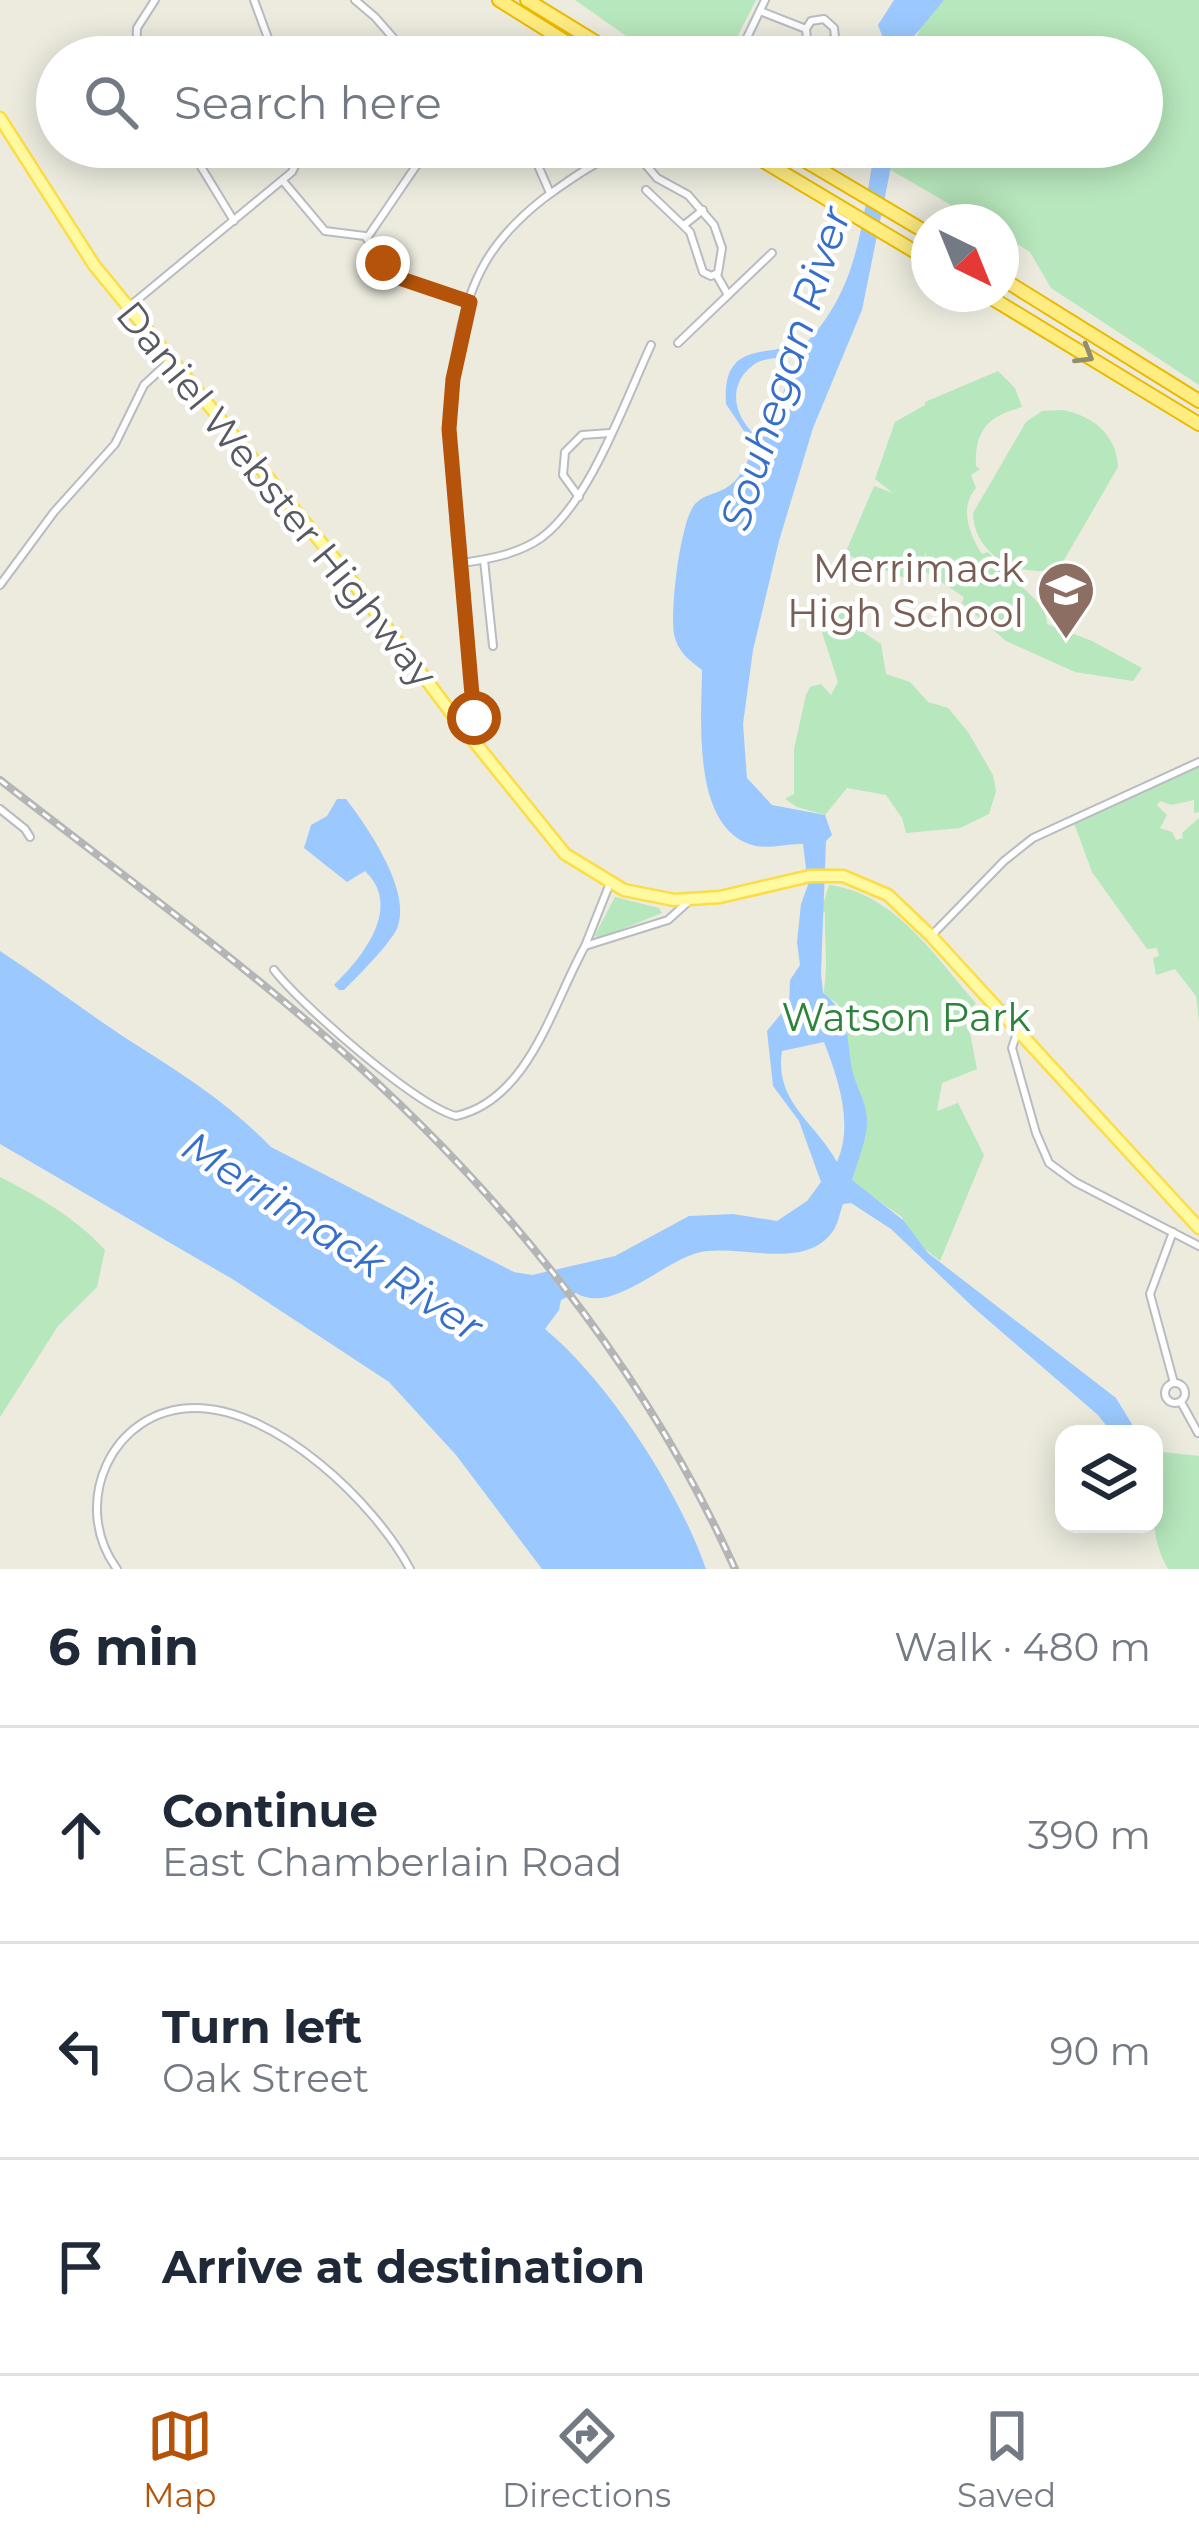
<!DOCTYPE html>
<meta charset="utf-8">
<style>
:root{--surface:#fff;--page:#f6f6f7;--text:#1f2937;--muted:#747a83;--line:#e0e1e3;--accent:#b45309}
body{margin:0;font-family:Montserrat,sans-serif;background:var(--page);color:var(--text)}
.controls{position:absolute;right:36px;bottom:36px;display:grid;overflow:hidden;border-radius:24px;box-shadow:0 6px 30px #0003}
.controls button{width:108px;height:108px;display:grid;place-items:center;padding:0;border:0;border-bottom:3px solid var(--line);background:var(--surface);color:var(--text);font:60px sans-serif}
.compass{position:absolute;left:911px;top:204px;width:108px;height:108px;border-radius:50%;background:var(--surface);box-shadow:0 6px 30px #0003;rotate:137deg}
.stop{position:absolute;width:36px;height:36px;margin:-27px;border:9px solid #b45309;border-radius:50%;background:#fff}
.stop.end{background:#b45309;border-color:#fff;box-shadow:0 3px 12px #0008}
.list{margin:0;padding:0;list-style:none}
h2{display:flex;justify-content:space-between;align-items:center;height:156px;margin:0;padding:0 48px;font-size:51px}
h2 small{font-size:39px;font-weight:400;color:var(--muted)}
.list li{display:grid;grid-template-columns:78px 1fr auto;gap:36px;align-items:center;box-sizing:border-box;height:216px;padding:0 48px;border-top:3px solid var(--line)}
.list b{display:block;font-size:45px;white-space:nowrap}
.list p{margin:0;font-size:39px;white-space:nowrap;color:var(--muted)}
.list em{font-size:39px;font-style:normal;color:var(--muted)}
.icon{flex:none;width:66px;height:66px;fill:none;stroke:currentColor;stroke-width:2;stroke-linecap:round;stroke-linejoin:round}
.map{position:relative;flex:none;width:1199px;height:1569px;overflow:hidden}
.search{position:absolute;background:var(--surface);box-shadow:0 6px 30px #0003;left:36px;right:36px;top:36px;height:132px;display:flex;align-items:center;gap:30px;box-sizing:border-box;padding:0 42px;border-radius:66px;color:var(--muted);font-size:45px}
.sheet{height:804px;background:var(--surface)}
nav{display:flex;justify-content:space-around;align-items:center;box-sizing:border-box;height:168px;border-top:3px solid var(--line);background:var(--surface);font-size:33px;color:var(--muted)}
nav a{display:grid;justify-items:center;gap:6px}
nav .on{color:var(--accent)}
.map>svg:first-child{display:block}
</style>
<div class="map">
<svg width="1199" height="1569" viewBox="0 0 1199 1569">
<rect width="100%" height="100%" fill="#ecebde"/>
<!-- green -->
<g fill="#b7e7bc">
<path d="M 575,0 L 756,0 L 727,57 L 669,57 L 645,49 Z"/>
<path d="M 940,0 L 1199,0 L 1199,385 L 1051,288 L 1030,252 L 1001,234 L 1001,222 L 980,222 L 889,169 L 897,147 L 1142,147 L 1142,57 L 910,57 L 922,22 Z"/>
<path d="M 998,371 L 1015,388 L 1022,407 C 993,415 974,426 976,466 L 980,469 L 971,475 L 976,488 C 959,508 969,534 982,554 L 988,552 L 996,560 L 995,565 C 1012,582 1048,601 1047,624 L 1092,641 L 1142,668 L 1133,681 L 1075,672 L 1006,641 L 962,603 L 964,597 L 926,572 L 926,552 L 915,582 L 845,554 L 874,486 L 893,493 L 875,479 L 895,422 L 925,405 L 925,402 Z"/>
<path d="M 1063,410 C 1093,416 1117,435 1118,467 L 1046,591 L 1040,587 L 1050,570 C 1014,576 974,553 973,513 L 1026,422 L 1042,411 Z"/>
<path d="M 847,607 L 857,628 L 881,644 L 886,674 L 910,682 L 928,702 L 948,708 L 968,732 L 993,775 L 996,791 L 989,814 L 960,828 L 906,833 L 902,818 L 886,795 L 847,788 L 825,815 L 797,807 L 785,799 L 794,794 L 794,749 L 806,695 L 810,687 L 821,684 L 831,695 L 838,682 L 819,623 L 822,618 L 837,617 Z"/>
<path d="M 1199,767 L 1199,812 L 1194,813 L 1194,800 L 1171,805 L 1160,801 L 1157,805 L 1167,815 L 1160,828 L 1172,832 L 1176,840 L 1183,838 L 1182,833 L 1199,818 L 1199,1021 L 1196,996 L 1175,969 L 1156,975 L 1153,958 L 1159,956 L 1157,948 L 1147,949 L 1092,872 L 1074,823 Z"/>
<path d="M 829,885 C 895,893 935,957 976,1003 L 966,1013 L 977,1069 L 942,1083 L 937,1111 L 958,1103 L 984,1155 L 940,1261 L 907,1234 L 902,1217 L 849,1180 L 843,1015 L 837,1003 L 823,995 C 829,965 824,940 825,912 L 821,911 Z"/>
<path d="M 615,897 L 659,908 L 662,913 L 598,939 L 595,935 Z"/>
<path d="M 0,1177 C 39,1197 76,1218 105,1250 L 97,1287 L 58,1326 L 0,1417 Z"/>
<path d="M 1154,1451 L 1199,1456 L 1199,1569 L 1168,1569 C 1147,1534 1154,1491 1154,1451 Z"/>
</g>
<!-- water -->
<g fill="#9bc9ff" fill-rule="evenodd">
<path d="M 894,0 L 944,0 L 910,41 L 909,57 L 890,57 L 878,25 Z"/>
<path d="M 875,147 L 895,147 L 862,310 L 813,428 L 779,541 L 753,650 L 743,724 L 747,778 L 772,805 L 825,815 L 832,835 L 826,841 L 821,973 L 823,993 C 851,1014 846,1039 852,1069 C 856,1088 868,1104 867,1124 C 866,1142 857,1163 852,1180 L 903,1220 L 928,1253 L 1116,1398 L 1138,1434 L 1113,1434 L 1098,1415 L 974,1308 L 891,1229 L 851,1203 L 843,1204 C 840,1212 838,1224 833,1231 C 804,1273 737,1242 697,1253 C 661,1263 611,1315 576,1293 L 561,1300 L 559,1310 L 545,1329 C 609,1382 679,1491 706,1569 L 542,1569 L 456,1455 L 389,1382 L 234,1280 L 0,1144 L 0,951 C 49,983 96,1020 146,1051 C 192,1080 233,1108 271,1147 L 514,1272 L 532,1275 L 615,1256 L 689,1216 L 733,1214 L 777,1221 L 807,1201 L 821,1182 L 799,1121 L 773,1086 L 767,1031 L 789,1004 L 790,980 L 800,965 L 797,942 L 801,904 L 808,885 L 803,844 C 789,843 770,849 756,846 C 690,831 702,718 702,670 C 689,660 677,651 674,634 C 670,611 680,521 695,504 C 704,494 718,494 729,486 C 742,477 748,460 754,446 L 726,404 C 722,339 766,358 807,342 C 860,286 862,220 875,147 ZM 802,357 L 806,364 L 785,388 L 766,437 L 756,436 C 735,417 726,387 752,366 C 763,356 787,358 802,357 ZM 824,1042 C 838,1079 854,1123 837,1162 C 815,1122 774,1102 782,1051 Z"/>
<path d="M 337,799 L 346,799 C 367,826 411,890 398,926 C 394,940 357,977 344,990 L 339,990 L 334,985 C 363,957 403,907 365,871 L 347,882 L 304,848 L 311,825 L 327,816 Z"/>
</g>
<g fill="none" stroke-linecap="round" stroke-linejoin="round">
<!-- minor casing -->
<g stroke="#b9bbc2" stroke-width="10">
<g id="minor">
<path d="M 254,0 L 275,57"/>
<path d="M 355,0 L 375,17 L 410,57"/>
<path d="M 760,11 L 806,29 L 807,39 L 814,46 L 824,47 L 835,37 L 834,28 L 824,19 L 811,21 L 806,29"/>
<path d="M 136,57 L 137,28 L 155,0"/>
<path d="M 742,57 L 743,46 L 765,0"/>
<path d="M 189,147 L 234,221"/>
<path d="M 530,147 L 550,193"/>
<path d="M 283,181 L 325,231 L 365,236 L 388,270 L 399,278 L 470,302"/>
<path d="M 684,225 L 703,210"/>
<path d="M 367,238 L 429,147"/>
<path d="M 716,274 L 728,295"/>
<path d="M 131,305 L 292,172 L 304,147"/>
<path d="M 678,343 L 772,253"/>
<path d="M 579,497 L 563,475 L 565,452 L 582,435 L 610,433"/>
<path d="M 484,560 L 493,646"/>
<path d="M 462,563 C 490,559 518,554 541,538 C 590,502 625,401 651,345"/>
<path d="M 0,585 L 54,512 L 115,444 L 144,385 L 171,360"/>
<path d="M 464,729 L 474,718 L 475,707 C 463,585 422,372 485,263 C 500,236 528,209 554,191 C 577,175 607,152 635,152 L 657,178 L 688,195 L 714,225 L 722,248 L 718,273 L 711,276 L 703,272 L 690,232 L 646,190"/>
<path d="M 0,809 L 25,829 L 30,837"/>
<path d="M 931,936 L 1004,861 L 1033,838 L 1199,762"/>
<path d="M 585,946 L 610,883"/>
<path d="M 274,970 C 301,1005 415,1105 456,1116 C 529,1100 553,1003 585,946 L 668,920 L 689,901"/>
<path d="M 1017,1033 L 1012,1048 L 1036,1133 L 1049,1163 L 1075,1182 L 1199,1246"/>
<path d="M 1173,1232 L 1150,1294 L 1174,1383"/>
<circle cx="1175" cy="1393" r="10"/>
<path d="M 1181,1402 L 1198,1433"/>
<path d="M 117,1569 C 69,1504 112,1408 195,1408 C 276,1408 374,1502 410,1569"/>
</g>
</g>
<!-- primary casing -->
<g stroke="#fcdd47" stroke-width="15">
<path id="primary" d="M 0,118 L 94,265 L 342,568 L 452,714 L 565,854 L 624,890 L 674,900 L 720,897 L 810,876 L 843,876 L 888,895 L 931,936 L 1199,1228"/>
</g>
<!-- motorway casing -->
<g stroke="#eaba00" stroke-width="16">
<g id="motorway">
<path d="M 499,0 L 590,57"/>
<path d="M 527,0 L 620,57"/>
<path d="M 740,147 L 929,260"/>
<path d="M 782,147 L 929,234"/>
<path d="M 1001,278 L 1199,401"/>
<path d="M 985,294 L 1199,424"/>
</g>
</g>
<!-- minor -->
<use href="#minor" stroke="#fff" stroke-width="6"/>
<!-- primary -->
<use href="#primary" stroke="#fffaa0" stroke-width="10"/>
<!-- motorway -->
<use href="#motorway" stroke="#ffed82" stroke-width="12"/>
<!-- rail casing -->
<g stroke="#b4b5b5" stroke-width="8">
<path id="rail" d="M 0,780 C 110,866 223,948 328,1039 C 496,1184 644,1366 735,1569"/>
</g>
<!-- rail -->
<use href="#rail" stroke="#fff" stroke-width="3" stroke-dasharray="9" stroke-linecap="butt"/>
</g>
<!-- one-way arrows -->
<defs><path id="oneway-chevron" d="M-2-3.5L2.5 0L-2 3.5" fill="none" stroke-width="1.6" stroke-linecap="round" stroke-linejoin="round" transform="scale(3)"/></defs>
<use stroke="#928d6d" href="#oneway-chevron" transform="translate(1085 355) rotate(31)"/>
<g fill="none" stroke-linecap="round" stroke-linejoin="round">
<!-- route -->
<path stroke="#b45309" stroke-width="15" d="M 383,263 L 399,278 L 470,302 L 453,379 L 449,429 L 474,718"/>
</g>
<!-- icons -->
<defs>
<g id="school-pin" transform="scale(3)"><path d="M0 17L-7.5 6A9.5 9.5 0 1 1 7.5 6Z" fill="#8d6e63" stroke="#fff"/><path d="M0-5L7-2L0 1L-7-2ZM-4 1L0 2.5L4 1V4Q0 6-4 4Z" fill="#fff"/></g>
</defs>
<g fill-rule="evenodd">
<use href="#school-pin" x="1066" y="590"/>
</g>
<g text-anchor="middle" stroke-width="9" stroke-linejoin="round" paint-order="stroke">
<!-- street labels -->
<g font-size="39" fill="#575a61" stroke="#fff">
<text transform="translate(277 494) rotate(51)" y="14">Daniel Webster Highway</text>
</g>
<!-- education labels -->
<g font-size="39" fill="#785e54" stroke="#fff" text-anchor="end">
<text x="1024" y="582">Merrimack<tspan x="1024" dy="45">High School</tspan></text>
</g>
<!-- park labels -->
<g font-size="39" fill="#2d833a" stroke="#fff">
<text x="906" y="1031">Watson Park</text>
</g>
<!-- water labels -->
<g font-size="42" font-style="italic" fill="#356ecb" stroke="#fff">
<text transform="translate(785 368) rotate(-72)" y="15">Souhegan River</text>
<text transform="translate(333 1236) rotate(33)" y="15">Merrimack River</text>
</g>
</g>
</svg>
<div class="controls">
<button><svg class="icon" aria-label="layers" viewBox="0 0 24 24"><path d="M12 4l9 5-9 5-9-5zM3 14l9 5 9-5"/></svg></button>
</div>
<svg class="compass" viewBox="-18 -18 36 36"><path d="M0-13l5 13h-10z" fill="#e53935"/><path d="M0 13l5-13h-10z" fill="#747a83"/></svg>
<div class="stop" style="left:474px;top:718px"></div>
<div class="stop end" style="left:383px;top:263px"></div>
<div class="search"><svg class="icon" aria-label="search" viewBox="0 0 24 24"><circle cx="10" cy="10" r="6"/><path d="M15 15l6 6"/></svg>Search here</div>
</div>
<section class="sheet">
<h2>6 min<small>Walk · 480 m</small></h2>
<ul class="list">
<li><svg class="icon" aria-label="ahead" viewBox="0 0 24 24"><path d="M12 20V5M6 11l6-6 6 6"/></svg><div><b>Continue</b><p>East Chamberlain Road</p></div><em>390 m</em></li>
<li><svg class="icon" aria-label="left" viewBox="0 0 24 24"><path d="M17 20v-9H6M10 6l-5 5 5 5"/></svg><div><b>Turn left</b><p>Oak Street</p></div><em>90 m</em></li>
<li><svg class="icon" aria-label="arrive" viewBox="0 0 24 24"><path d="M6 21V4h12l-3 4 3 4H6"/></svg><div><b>Arrive at destination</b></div></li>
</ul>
</section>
<nav>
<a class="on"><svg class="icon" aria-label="map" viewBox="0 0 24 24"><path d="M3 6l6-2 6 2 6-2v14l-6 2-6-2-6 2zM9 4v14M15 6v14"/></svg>Map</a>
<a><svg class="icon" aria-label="directions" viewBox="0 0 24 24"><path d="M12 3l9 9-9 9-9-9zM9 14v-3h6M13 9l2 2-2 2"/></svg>Directions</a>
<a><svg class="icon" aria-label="saved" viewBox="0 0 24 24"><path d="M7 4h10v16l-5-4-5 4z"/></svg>Saved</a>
</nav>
